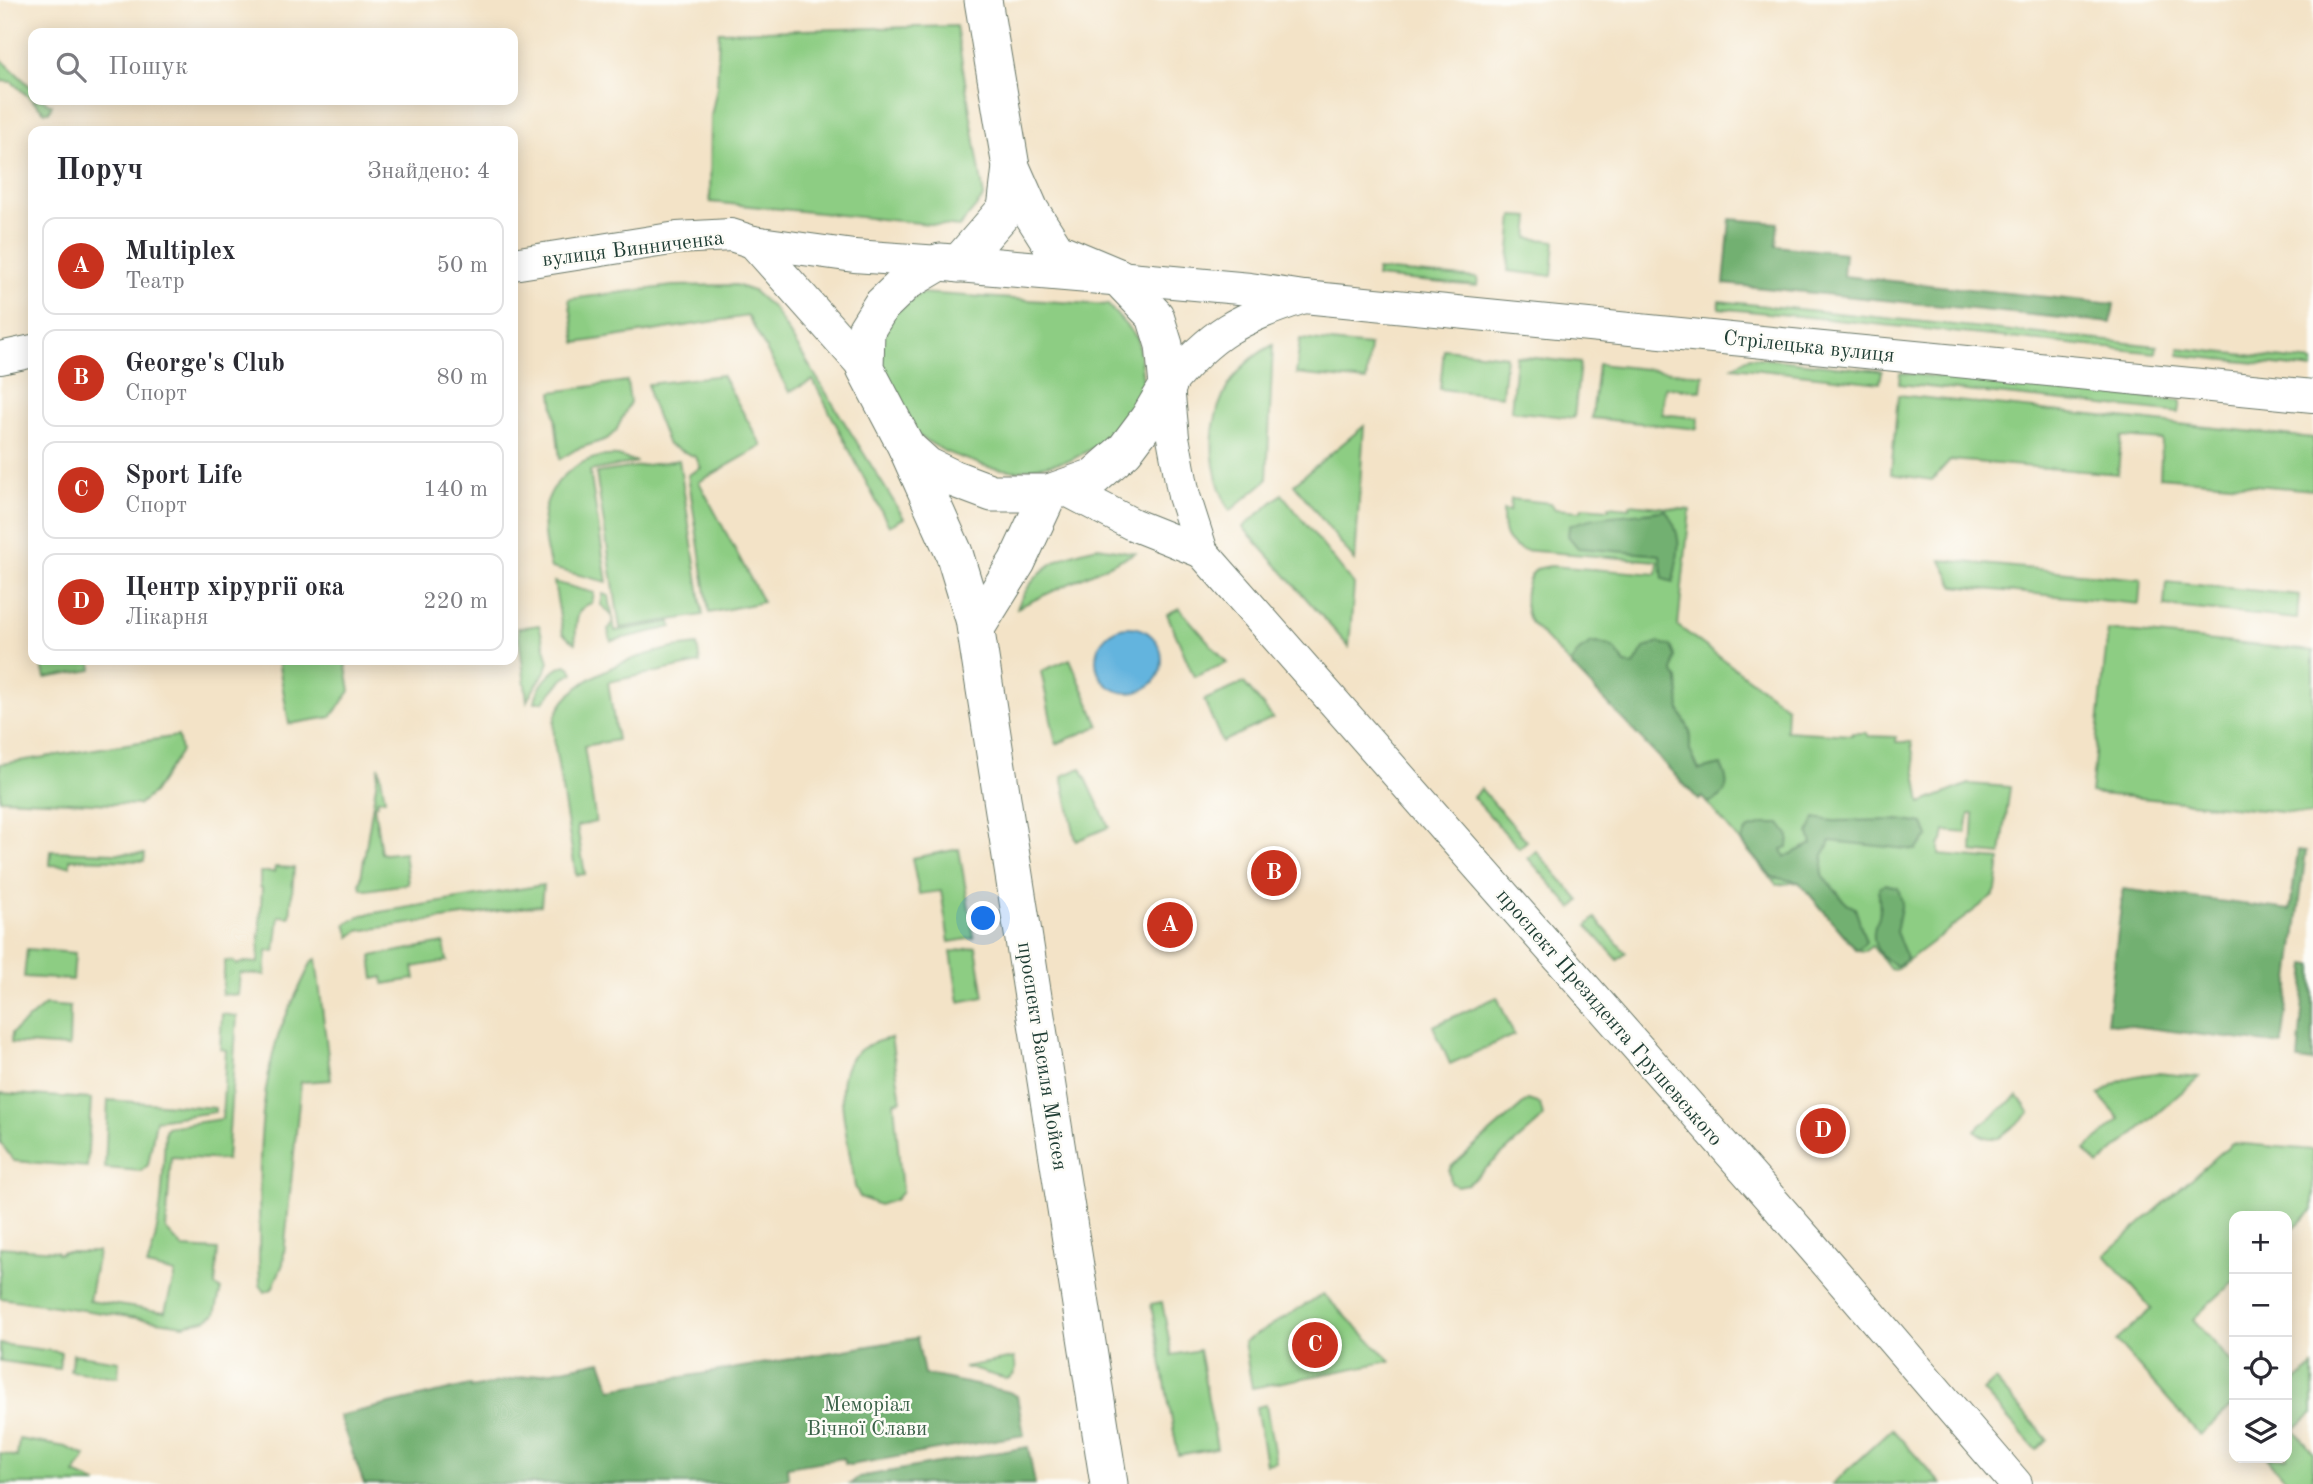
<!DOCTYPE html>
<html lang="uk">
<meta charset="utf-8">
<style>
:root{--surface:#fff;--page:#f7f7f7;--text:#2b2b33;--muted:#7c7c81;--line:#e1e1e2;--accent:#c8321e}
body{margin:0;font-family:"Old Standard TT",serif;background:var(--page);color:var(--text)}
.controls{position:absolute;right:21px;bottom:21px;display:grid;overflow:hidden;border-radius:14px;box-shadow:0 4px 18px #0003}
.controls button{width:63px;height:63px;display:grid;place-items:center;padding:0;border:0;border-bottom:2px solid var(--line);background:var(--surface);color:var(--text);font:35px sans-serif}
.you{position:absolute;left:984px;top:919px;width:24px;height:24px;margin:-18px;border:5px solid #fff;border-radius:50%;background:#1a73e8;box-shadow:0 0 0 10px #1a73e833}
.badge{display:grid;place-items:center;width:46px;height:46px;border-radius:50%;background:var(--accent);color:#fff;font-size:23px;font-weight:700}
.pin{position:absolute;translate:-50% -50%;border:4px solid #fff;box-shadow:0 2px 7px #0006}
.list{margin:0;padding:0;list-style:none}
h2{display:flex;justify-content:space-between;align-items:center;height:91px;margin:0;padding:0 28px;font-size:30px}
h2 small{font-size:23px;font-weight:400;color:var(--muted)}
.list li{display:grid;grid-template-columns:46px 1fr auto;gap:21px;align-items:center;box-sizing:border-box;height:98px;margin:0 14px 14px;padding:0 14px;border:2px solid var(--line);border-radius:14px}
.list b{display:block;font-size:26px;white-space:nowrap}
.list p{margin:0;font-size:23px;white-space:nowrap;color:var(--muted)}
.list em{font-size:23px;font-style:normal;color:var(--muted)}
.icon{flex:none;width:38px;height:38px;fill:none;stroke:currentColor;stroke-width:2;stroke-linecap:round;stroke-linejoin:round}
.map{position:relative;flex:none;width:2313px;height:1484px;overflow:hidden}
.search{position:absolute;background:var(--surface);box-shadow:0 4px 18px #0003;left:28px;top:28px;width:490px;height:77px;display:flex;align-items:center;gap:18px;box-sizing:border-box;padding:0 24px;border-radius:14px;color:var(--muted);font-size:26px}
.panel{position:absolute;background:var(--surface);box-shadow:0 4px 18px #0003;left:28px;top:126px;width:490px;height:539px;border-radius:14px}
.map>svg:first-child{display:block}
</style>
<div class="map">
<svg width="2313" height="1484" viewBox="0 0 2313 1484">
<rect width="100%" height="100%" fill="#fdfcf7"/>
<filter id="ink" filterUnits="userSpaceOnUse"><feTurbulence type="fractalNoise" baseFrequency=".0143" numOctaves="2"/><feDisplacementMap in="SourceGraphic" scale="14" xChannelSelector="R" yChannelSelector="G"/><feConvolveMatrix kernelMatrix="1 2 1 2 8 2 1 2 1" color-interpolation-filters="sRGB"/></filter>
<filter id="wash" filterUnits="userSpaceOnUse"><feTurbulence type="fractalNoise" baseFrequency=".00686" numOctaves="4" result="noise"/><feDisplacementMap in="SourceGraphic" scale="28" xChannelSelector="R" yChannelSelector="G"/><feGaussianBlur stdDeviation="1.57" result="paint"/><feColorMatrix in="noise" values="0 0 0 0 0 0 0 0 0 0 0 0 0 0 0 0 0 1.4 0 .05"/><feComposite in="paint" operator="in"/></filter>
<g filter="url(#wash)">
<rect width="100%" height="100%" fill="#f3e3c7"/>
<!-- green -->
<g fill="#8dcd83" stroke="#56855c" stroke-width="2">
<path d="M 956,26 L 984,197 L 959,227 L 710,202 L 711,116 L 717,87 L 719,32 Z"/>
<path d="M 0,58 L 33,89 L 33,100 L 44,100 L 49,104 L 52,104 L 49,112 L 45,112 L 12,82 L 0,81 Z"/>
<path d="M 1513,216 L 1530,217 L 1528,238 L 1555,241 L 1552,276 L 1508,271 Z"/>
<path d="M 1377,270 L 1478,278 L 1477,286 L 1376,277 Z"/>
<path d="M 736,285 L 753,291 L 774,309 L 904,518 L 889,526 L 813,380 L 789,392 L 748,316 L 576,343 L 569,299 L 673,286 Z"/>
<path d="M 920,293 L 1108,305 L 1138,339 L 1143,382 L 1129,413 L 1100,444 L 1071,460 L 1016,471 L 988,467 L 946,452 L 917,435 L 883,383 L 882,334 L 891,315 Z"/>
<path d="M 1719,301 L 2157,346 L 2156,353 L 1719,308 Z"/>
<path d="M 1300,339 L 1370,346 L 1366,381 L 1296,374 Z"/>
<path d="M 1273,345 L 1267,480 L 1230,511 C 1197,453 1210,376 1273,345 Z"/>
<path d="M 2179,348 L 2313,362 L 2313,369 L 2179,355 Z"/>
<path d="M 1444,349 L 1506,356 L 1502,396 L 1440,389 Z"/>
<path d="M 1516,356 L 1580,363 L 1574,418 L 1511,411 Z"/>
<path d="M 1750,357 L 1882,371 L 1880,383 L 1733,367 Z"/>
<path d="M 1598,364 L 1703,375 L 1701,391 L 1665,387 L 1662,414 L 1698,418 L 1697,429 L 1592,418 Z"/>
<path d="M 1900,373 L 2181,401 L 2179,413 L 1899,384 Z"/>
<path d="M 722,375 L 762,446 L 699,482 L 763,602 L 709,613 L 688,475 L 701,468 L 696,457 L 668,445 L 650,399 L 648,384 Z"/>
<path d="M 627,381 L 630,402 L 616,431 L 607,439 L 577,449 L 560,459 L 552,392 Z"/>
<path d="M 1898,395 L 2313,438 L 2313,490 L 2160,477 L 2162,440 L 2121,437 L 2118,474 L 1950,460 L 1932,480 L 1891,474 Z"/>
<path d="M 1364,426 L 1355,561 L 1294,484 Z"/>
<path d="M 618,456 L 637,462 L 590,471 L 607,582 L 551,568 C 546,550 542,533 544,514 C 549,479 583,453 618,456 Z"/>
<path d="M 679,460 L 703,615 L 620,628 L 596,473 Z"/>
<path d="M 1282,494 L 1354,585 L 1349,647 L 1243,527 Z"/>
<path d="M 1511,499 L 1551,503 L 1555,509 L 1581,511 L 1582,507 L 1609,509 L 1609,506 L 1629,508 L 1630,504 L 1690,510 L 1678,626 L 1787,707 L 1786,731 L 1852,735 L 1852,733 L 1867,733 L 1868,736 L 1896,737 L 1896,742 L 1911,742 L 1921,803 L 1969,784 L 2010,787 L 2001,855 L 1972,852 L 1974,814 L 1969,814 L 1966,833 L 1945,831 L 1943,841 L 1939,845 L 1939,855 L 2000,860 L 1996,890 L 1993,896 L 1895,970 L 1890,969 L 1872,946 L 1865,951 L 1857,950 L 1799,882 L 1777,885 L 1702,797 L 1699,800 L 1530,622 C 1522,606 1524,582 1536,569 L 1550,566 L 1657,574 L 1658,561 L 1522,550 C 1502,542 1503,529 1503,510 L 1510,511 Z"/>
<path d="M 1098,547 L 1135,553 L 1017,608 C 1034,569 1058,555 1098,547 Z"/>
<path d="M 1941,560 L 2141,579 L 2139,604 L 1954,586 Z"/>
<path d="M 554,582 L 594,593 L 592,603 C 573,608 577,626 575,643 L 563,634 Z"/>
<path d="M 2166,582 L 2299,595 L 2297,619 L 2164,606 Z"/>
<path d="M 603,594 L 609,596 L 615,631 L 671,622 L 672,627 L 611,641 L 608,630 C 617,620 611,612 601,605 Z"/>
<path d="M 1179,608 L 1227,663 L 1194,677 L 1167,614 Z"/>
<path d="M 539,625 L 549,662 C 545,676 533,688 527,701 L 518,628 Z"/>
<path d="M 2108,630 L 2313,651 L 2313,815 L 2091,793 Z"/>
<path d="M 697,645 L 700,663 L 608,682 L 617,740 L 584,746 L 596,822 L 577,826 L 585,874 L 576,875 L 555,747 C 554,736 552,725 556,715 C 574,671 654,649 697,645 Z"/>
<path d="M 1070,659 L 1099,726 L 1056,744 L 1041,671 Z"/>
<path d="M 41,660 L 91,660 L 92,670 L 45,678 Z"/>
<path d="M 278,660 L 345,660 L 350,691 L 331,717 L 289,724 Z"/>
<path d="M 565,665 L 570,667 L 573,673 L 563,679 L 543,702 L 535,702 C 537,687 550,671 565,665 Z"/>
<path d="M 1244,683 L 1273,718 L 1222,742 L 1204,700 Z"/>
<path d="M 178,736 L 181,751 L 153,793 L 138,805 L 0,799 L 0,764 Z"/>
<path d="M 379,766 L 385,799 L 377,800 L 378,804 L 374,805 L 381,853 L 385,854 L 404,852 L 408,884 L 366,890 L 361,888 L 360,884 Z"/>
<path d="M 1081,768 L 1109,827 L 1076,841 L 1062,776 Z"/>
<path d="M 1481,789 L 1527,841 L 1519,848 L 1473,797 Z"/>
<path d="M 959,849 L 974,938 L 949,942 L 941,891 L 919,894 L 912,858 Z"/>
<path d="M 51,851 L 145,854 L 144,861 L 70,859 L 70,866 L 50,865 Z"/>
<path d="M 1536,851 L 1580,901 L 1572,908 L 1528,858 Z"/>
<path d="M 275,867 L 294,868 L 290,917 L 279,916 L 275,952 L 267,951 L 265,975 L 240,973 L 238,995 L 222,994 L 225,961 L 234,962 L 236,965 L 245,962 L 258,963 L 262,888 L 260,887 L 260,872 L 274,872 Z"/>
<path d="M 543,885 L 541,905 L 358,931 L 350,937 L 346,924 L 362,915 Z"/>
<path d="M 1595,918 L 1626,953 L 1618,960 L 1587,926 Z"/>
<path d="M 444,943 L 447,961 L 413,967 L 415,979 L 384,984 L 383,977 L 374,979 L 371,956 Z"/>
<path d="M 976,947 L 984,997 L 959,1002 L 951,952 Z"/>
<path d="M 27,949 L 75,953 L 73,980 L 24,977 Z"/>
<path d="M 316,959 L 331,1080 L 301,1082 L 283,1264 L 272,1289 L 265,1292 L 260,1285 L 259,1260 C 260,1191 256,1118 274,1050 C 282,1019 299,990 312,961 Z"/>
<path d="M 1497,997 L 1514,1035 L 1450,1064 L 1433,1026 Z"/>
<path d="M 45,1005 L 70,1007 L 69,1047 L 11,1043 L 12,1033 Z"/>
<path d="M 222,1014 L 237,1016 L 227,1160 L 171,1157 L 166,1230 L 183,1248 L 218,1250 L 215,1286 L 221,1289 L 215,1314 L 205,1320 L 184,1325 L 0,1298 L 0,1247 L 56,1251 L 58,1254 L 63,1252 L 98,1252 L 89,1301 L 165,1312 L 175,1273 L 147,1266 C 163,1224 163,1174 165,1130 L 167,1127 L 222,1119 L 226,1050 L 220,1049 Z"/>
<path d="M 891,1038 L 901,1100 L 894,1102 L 902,1192 L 895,1200 L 879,1205 L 860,1197 L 855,1187 C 852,1166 848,1146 845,1126 C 838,1081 838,1048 891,1038 Z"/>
<path d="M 2158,1073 L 2199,1077 L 2098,1165 L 2085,1150 L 2120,1119 L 2099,1095 C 2119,1078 2133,1075 2158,1073 Z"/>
<path d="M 0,1093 L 91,1099 L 87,1167 L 14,1161 L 0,1142 Z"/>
<path d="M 2018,1096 L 2030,1113 L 1999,1138 C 1990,1139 1981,1137 1975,1130 Z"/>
<path d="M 108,1100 L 215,1108 L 215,1112 L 156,1120 L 148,1165 L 141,1171 L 105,1168 Z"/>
<path d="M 1528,1100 L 1540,1104 L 1543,1116 L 1539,1122 L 1468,1184 L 1457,1186 L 1451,1183 L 1449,1171 L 1452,1166 Z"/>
<path d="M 2232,1143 L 2313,1150 L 2313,1210 L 2287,1234 L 2287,1216 L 2234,1216 L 2234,1281 L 2193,1319 L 2234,1365 L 2234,1404 L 2200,1435 L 2116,1341 L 2152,1309 L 2105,1255 Z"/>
<path d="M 1323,1294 L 1391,1361 L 1252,1388 L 1244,1342 Z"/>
<path d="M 1162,1302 L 1172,1355 L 1199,1350 L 1217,1448 L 1178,1455 L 1151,1304 Z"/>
<path d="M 0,1344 L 61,1352 L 59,1369 L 0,1361 Z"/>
<path d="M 73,1354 L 119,1361 L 118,1377 L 70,1371 Z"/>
<path d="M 1014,1358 C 1016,1367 1018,1375 1007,1379 L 964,1367 Z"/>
<path d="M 2313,1366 L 2313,1413 L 2294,1430 L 2313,1452 L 2313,1484 L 2290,1484 L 2267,1458 L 2287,1458 L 2287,1389 Z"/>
<path d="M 1995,1380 L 2047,1439 L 2036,1450 L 1983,1391 Z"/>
<path d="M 1266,1405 L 1276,1462 L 1266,1464 L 1256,1407 Z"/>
<path d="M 1892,1429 L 1941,1484 L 1832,1484 Z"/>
<path d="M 19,1439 L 66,1447 L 86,1456 L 75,1474 L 98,1484 L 0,1484 L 0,1453 L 17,1457 Z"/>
</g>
<!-- forest -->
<g fill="#72b071" stroke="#487652" stroke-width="2">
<path d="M 1730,219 L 1778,223 L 1776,246 L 1845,253 L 1843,276 L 2114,304 L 2111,323 L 1724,284 Z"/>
<path d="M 1666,510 C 1684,538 1679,550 1673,582 L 1663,579 L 1660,555 L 1578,548 L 1568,536 L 1569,526 C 1598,513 1634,516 1666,510 Z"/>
<path d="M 1592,643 C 1610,643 1616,648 1625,664 L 1634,665 L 1644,648 L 1658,643 L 1671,646 L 1675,656 L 1673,673 L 1678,679 L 1680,711 L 1690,731 L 1690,750 L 1699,770 L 1721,765 C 1731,784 1728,797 1707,803 L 1702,797 L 1699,800 L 1570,664 L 1579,651 Z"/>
<path d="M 1815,818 L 1833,821 L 1899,820 L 1924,824 L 1929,836 L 1916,850 L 1830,841 L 1824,854 L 1822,875 L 1847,904 L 1855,908 L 1866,942 L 1857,950 L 1799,882 L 1772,877 L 1741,841 L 1747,830 L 1763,824 L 1780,824 L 1789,836 L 1788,847 L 1782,849 L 1785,857 L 1812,844 L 1809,833 Z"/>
<path d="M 2298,850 L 2306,851 L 2282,1045 L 2107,1023 L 2123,889 L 2290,910 Z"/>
<path d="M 1886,884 L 1898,888 L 1902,902 L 1896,932 L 1907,958 L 1897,966 C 1881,959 1870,946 1875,926 C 1876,923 1879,920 1879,916 C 1881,908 1878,898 1879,888 Z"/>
<path d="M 2306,964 L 2313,965 L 2313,1062 L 2298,1060 Z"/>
<path d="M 917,1338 L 924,1374 L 1009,1392 L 1017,1396 L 1024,1435 L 850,1465 L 845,1464 L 843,1458 L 787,1467 L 788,1478 L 749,1484 L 364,1484 L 339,1416 L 470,1385 L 471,1388 L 601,1361 L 611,1389 Z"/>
<path d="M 1028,1447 L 1035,1484 L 850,1484 L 859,1477 Z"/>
</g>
<!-- water -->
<circle fill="#63b4de" stroke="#417889" stroke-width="2" cx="1129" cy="660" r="33"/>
</g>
<g filter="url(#ink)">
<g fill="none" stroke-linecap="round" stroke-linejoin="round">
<!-- tertiary casing -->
<g stroke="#697767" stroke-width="34">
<g id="tertiary">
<path d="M 753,242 L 865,368"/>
<path d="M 513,264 L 677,238 L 731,235 L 753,242 L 854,256 L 940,262"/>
<path d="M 1118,277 L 1250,289 L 1304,297 L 2313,396"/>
<path d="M 1304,297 C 1239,319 1212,331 1168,386 L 1173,437 L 1184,496 L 1202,552 L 1813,1247 L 2016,1484"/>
<path d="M 0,358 L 33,351"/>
<path d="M 1063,488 L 1132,524 L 1202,552"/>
</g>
</g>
<!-- secondary casing -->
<g stroke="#697767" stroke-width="39">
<g id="secondary">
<path d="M 958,264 L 1006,209 L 1011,167 L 983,0"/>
<path d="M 907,448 L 927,466 L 952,478 L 992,493 L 1049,493 L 1094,477 L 1125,450 L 1149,418 L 1168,386 L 1164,345 L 1155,316 L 1118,277 L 1056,251 L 1030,210 L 1011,167"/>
<path d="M 976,628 L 1017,562 L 1049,493"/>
<path d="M 1109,1484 L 974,619 L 954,553 L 907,448 L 865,368 L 866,330 L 881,306 L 906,282 L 940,262 L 1118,277"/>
</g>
</g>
<!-- tertiary -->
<use href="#tertiary" stroke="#fff" stroke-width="32"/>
<!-- secondary -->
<use href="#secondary" stroke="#fff" stroke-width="37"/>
</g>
</g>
<g text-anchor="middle" stroke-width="5" stroke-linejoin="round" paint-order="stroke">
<!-- street labels -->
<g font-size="21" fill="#1f3d34" stroke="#fdfcf7">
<text transform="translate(633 248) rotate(-7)" y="7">вулиця Винниченка</text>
<text transform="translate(1809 346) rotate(6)" y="7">Стрілецька вулиця</text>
<text transform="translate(1610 1017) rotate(49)" y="7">проспект Президента Грушевського</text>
<text transform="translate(1043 1056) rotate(81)" y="7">проспект Василя Мойсея</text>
</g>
<!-- park labels -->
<g font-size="21" fill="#3a6148" stroke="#fdfcf7">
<text x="867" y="1411">Меморіал<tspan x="867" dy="24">Вічної Слави</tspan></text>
</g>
</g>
</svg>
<div class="controls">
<button>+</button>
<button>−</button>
<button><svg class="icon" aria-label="locate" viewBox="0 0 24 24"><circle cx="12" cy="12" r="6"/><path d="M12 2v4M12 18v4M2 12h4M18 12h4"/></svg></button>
<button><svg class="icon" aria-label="layers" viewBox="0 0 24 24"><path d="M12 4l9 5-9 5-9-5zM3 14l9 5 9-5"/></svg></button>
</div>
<div class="you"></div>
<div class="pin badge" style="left:1170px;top:925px">A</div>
<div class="pin badge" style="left:1274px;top:873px">B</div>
<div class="pin badge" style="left:1315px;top:1345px">C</div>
<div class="pin badge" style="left:1823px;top:1131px">D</div>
<div class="search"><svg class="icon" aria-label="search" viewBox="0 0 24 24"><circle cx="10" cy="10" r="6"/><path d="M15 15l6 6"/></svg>Пошук</div>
<section class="panel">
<h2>Поруч<small>Знайдено: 4</small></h2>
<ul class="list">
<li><span class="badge">A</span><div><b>Multiplex</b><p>Театр</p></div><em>50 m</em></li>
<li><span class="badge">B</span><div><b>George's Club</b><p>Спорт</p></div><em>80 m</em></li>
<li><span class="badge">C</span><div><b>Sport Life</b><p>Спорт</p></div><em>140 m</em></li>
<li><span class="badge">D</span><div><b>Центр хірургії ока</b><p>Лікарня</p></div><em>220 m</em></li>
</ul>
</section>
</div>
